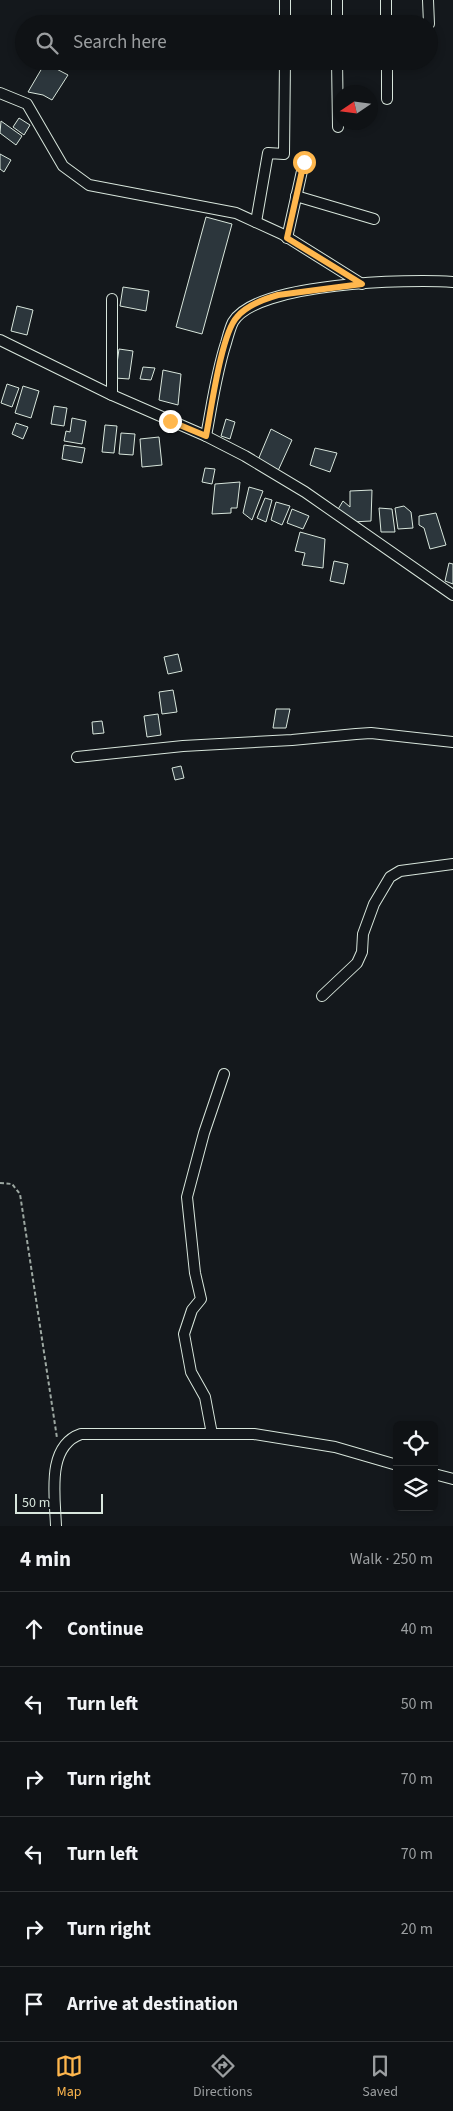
<!DOCTYPE html>
<meta charset="utf-8">
<style>
:root{--surface:#0f1215;--page:#1d2022;--text:#f1f3f6;--muted:#9b9ea0;--line:#2f3234;--accent:#ffb74d}
body{margin:0;font-family:"Source Sans 3",sans-serif;background:var(--page);color:var(--text)}
.controls{position:absolute;right:15px;bottom:15px;display:grid;overflow:hidden;border-radius:8px;box-shadow:0 2px 8px #0003}
.controls button{width:45px;height:45px;display:grid;place-items:center;padding:0;border:0;border-bottom:1px solid var(--line);background:var(--surface);color:var(--text);font:25px sans-serif}
.compass{position:absolute;left:333px;top:85px;width:45px;height:45px;border-radius:50%;background:var(--surface);box-shadow:0 2px 8px #0003;rotate:257deg}
.scale{position:absolute;left:15px;bottom:12px;width:88px;box-sizing:border-box;padding-left:5px;border:2px solid #d8e6dc;border-top:0;font-size:14px;line-height:18px;white-space:nowrap;color:#d8e6dc;-webkit-text-stroke:4px #14181c;paint-order:stroke}
.stop{position:absolute;width:15px;height:15px;margin:-11px;border:4px solid #ffb74d;border-radius:50%;background:#fff}
.stop.end{background:#ffb74d;border-color:#fff;box-shadow:0 1px 5px #0008}
.list{margin:0;padding:0;list-style:none}
h2{display:flex;justify-content:space-between;align-items:center;height:65px;margin:0;padding:0 20px;font-size:21px}
h2 small{font-size:16px;font-weight:400;color:var(--muted)}
.list li{display:grid;grid-template-columns:32px 1fr auto;gap:15px;align-items:center;box-sizing:border-box;height:75px;padding:0 20px;border-top:1px solid var(--line)}
.list b{display:block;font-size:19px;white-space:nowrap}
.list em{font-size:16px;font-style:normal;color:var(--muted)}
.icon{flex:none;width:28px;height:28px;fill:none;stroke:currentColor;stroke-width:2;stroke-linecap:round;stroke-linejoin:round}
.map{position:relative;flex:none;width:453px;height:1526px;overflow:hidden}
.search{position:absolute;background:var(--surface);box-shadow:0 2px 8px #0003;left:15px;right:15px;top:15px;height:55px;display:flex;align-items:center;gap:12px;box-sizing:border-box;padding:0 18px;border-radius:28px;color:var(--muted);font-size:19px}
.sheet{height:515px;background:var(--surface)}
nav{display:flex;justify-content:space-around;align-items:center;box-sizing:border-box;height:70px;border-top:1px solid var(--line);background:var(--surface);font-size:14px;color:var(--muted)}
nav a{display:grid;justify-items:center;gap:2px}
nav .on{color:var(--accent)}
.map>svg:first-child{display:block}
</style>
<div class="map">
<svg width="453" height="1526" viewBox="0 0 453 1526">
<rect width="100%" height="100%" fill="#14181c"/>
<!-- building -->
<g fill="#2c363c" stroke="#d8e6dc">
<path d="M 45,63 L 68,75 L 52,100 L 43,95 L 28,92 Z"/>
<path d="M 19,118 L 30,125 L 24,135 L 13,127 Z"/>
<path d="M 1,121 L 22,136 L 16,145 L 0,133 Z"/>
<path d="M 0,154 L 11,160 L 4,172 L 0,169 Z"/>
<path d="M 206,217 L 232,224 L 202,334 L 176,327 Z"/>
<path d="M 123,287 L 149,291 L 146,311 L 120,306 Z"/>
<path d="M 17,306 L 33,310 L 27,335 L 11,331 Z"/>
<path d="M 119,349 L 133,351 L 129,379 L 115,378 Z"/>
<path d="M 143,367 L 155,368 L 151,380 L 140,379 Z"/>
<path d="M 163,370 L 181,374 L 178,405 L 159,400 Z"/>
<path d="M 7,384 L 19,388 L 12,407 L 1,403 Z"/>
<path d="M 23,386 L 39,391 L 31,418 L 15,413 Z"/>
<path d="M 54,406 L 67,408 L 64,426 L 51,424 Z"/>
<path d="M 72,418 L 86,421 L 82,444 L 64,441 L 66,431 L 70,432 Z"/>
<path d="M 226,419 L 235,422 L 230,439 L 221,436 Z"/>
<path d="M 16,423 L 28,427 L 23,439 L 12,434 Z"/>
<path d="M 105,425 L 117,426 L 114,453 L 102,452 Z"/>
<path d="M 271,429 L 292,440 L 277,473 L 258,460 Z"/>
<path d="M 121,433 L 135,434 L 133,455 L 119,454 Z"/>
<path d="M 159,437 L 162,465 L 142,467 L 140,439 Z"/>
<path d="M 64,445 L 85,448 L 82,463 L 62,459 Z"/>
<path d="M 315,448 L 337,453 L 330,472 L 310,465 Z"/>
<path d="M 205,468 L 215,469 L 212,484 L 202,482 Z"/>
<path d="M 240,482 L 237,508 L 231,508 L 231,513 L 212,514 L 215,484 Z"/>
<path d="M 249,487 L 263,491 L 252,520 L 243,513 Z"/>
<path d="M 372,490 L 371,521 L 352,522 L 337,511 L 343,501 L 350,507 L 350,491 Z"/>
<path d="M 265,498 L 272,500 L 266,522 L 257,518 Z"/>
<path d="M 276,502 L 290,506 L 282,525 L 271,520 Z"/>
<path d="M 404,506 L 411,512 L 413,528 L 398,529 L 395,508 Z"/>
<path d="M 379,508 L 392,509 L 395,532 L 381,532 Z"/>
<path d="M 292,509 L 309,516 L 303,529 L 287,523 Z"/>
<path d="M 436,513 L 446,545 L 430,549 L 424,528 L 419,525 L 419,516 Z"/>
<path d="M 300,532 L 325,539 L 323,568 L 302,565 L 305,553 L 295,551 Z"/>
<path d="M 334,561 L 348,564 L 344,584 L 330,581 Z"/>
<path d="M 449,563 L 453,564 L 453,584 L 445,581 Z"/>
<path d="M 178,654 L 182,671 L 168,674 L 164,657 Z"/>
<path d="M 173,690 L 177,712 L 162,714 L 159,692 Z"/>
<path d="M 276,709 L 290,709 L 286,728 L 273,728 Z"/>
<path d="M 158,714 L 161,735 L 147,737 L 144,716 Z"/>
<path d="M 102,721 L 104,733 L 93,734 L 92,722 Z"/>
<path d="M 181,766 L 184,778 L 175,780 L 172,768 Z"/>
</g>
<g fill="none" stroke-linecap="round" stroke-linejoin="round">
<!-- minor casing -->
<g stroke="#d8e6dc" stroke-width="12">
<g id="minor">
<path d="M 337,0 L 337,24"/>
<path d="M 428,0 L 429,24"/>
<path d="M 262,22 L 332,24"/>
<path d="M 285,24 L 285,0"/>
<path d="M 386,24 L 386,0"/>
<path d="M 337,61 L 338,127"/>
<path d="M 387,61 L 387,99"/>
<path d="M 0,93 L 27,104 L 63,166 L 89,185 L 236,213 L 282,234 L 362,284"/>
<path d="M 296,196 L 374,219"/>
<path d="M 256,222 L 268,153 L 284,154 L 285,61"/>
<path d="M 287,238 L 304,162"/>
<path d="M 112,299 L 112,395"/>
<path d="M 0,340 L 112,395 L 206,436 L 245,456 L 305,492 L 453,595"/>
<path d="M 206,436 C 212,405 216,374 226,343 C 228,336 230,328 233,322 C 256,282 410,279 453,282"/>
<path d="M 77,757 L 183,746 L 292,740 L 356,734 L 371,733 L 453,742"/>
<path d="M 322,996 L 357,963 L 362,952 L 363,934 L 374,904 L 390,877 L 400,871 L 453,864"/>
<path d="M 212,1434 L 205,1397 L 191,1372 L 184,1334 L 192,1310 L 201,1299 L 195,1273 L 187,1197 L 204,1133 L 224,1074"/>
<path d="M 434,1474 L 453,1479"/>
<path d="M 56,1526 C 55,1496 46,1446 81,1434 L 254,1434 L 335,1447 L 397,1465"/>
</g>
</g>
<!-- path -->
<path stroke="#9da8a2" stroke-width="2" stroke-dasharray="4 2.5" stroke-linecap="butt" d="M 0,1183 L 12,1184 L 20,1194 L 57,1438"/>
<!-- minor -->
<use href="#minor" stroke="#14181c" stroke-width="10"/>
</g>
<g fill="none" stroke-linecap="round" stroke-linejoin="round">
<!-- route -->
<path stroke="#ffb74d" stroke-width="6" d="M 170,421 L 206,436 C 211,411 221,334 237,317 C 247,305 264,299 278,295 L 362,284 L 287,238 L 304,162"/>
</g>
</svg>
<div class="controls">
<button><svg class="icon" aria-label="locate" viewBox="0 0 24 24"><circle cx="12" cy="12" r="6"/><path d="M12 2v4M12 18v4M2 12h4M18 12h4"/></svg></button>
<button><svg class="icon" aria-label="layers" viewBox="0 0 24 24"><path d="M12 4l9 5-9 5-9-5zM3 14l9 5 9-5"/></svg></button>
</div>
<svg class="compass" viewBox="-18 -18 36 36"><path d="M0-13l5 13h-10z" fill="#e53935"/><path d="M0 13l5-13h-10z" fill="#9b9ea0"/></svg>
<div class="scale">50 m</div>
<div class="stop" style="left:304px;top:162px"></div>
<div class="stop end" style="left:170px;top:421px"></div>
<div class="search"><svg class="icon" aria-label="search" viewBox="0 0 24 24"><circle cx="10" cy="10" r="6"/><path d="M15 15l6 6"/></svg>Search here</div>
</div>
<section class="sheet">
<h2>4 min<small>Walk · 250 m</small></h2>
<ul class="list">
<li><svg class="icon" aria-label="ahead" viewBox="0 0 24 24"><path d="M12 20V5M6 11l6-6 6 6"/></svg><div><b>Continue</b></div><em>40 m</em></li>
<li><svg class="icon" aria-label="left" viewBox="0 0 24 24"><path d="M17 20v-9H6M10 6l-5 5 5 5"/></svg><div><b>Turn left</b></div><em>50 m</em></li>
<li><svg class="icon" aria-label="right" viewBox="0 0 24 24"><path d="M7 20v-9h11M14 6l5 5-5 5"/></svg><div><b>Turn right</b></div><em>70 m</em></li>
<li><svg class="icon" aria-label="left" viewBox="0 0 24 24"><path d="M17 20v-9H6M10 6l-5 5 5 5"/></svg><div><b>Turn left</b></div><em>70 m</em></li>
<li><svg class="icon" aria-label="right" viewBox="0 0 24 24"><path d="M7 20v-9h11M14 6l5 5-5 5"/></svg><div><b>Turn right</b></div><em>20 m</em></li>
<li><svg class="icon" aria-label="arrive" viewBox="0 0 24 24"><path d="M6 21V4h12l-3 4 3 4H6"/></svg><div><b>Arrive at destination</b></div></li>
</ul>
</section>
<nav>
<a class="on"><svg class="icon" aria-label="map" viewBox="0 0 24 24"><path d="M3 6l6-2 6 2 6-2v14l-6 2-6-2-6 2zM9 4v14M15 6v14"/></svg>Map</a>
<a><svg class="icon" aria-label="directions" viewBox="0 0 24 24"><path d="M12 3l9 9-9 9-9-9zM9 14v-3h6M13 9l2 2-2 2"/></svg>Directions</a>
<a><svg class="icon" aria-label="saved" viewBox="0 0 24 24"><path d="M7 4h10v16l-5-4-5 4z"/></svg>Saved</a>
</nav>
